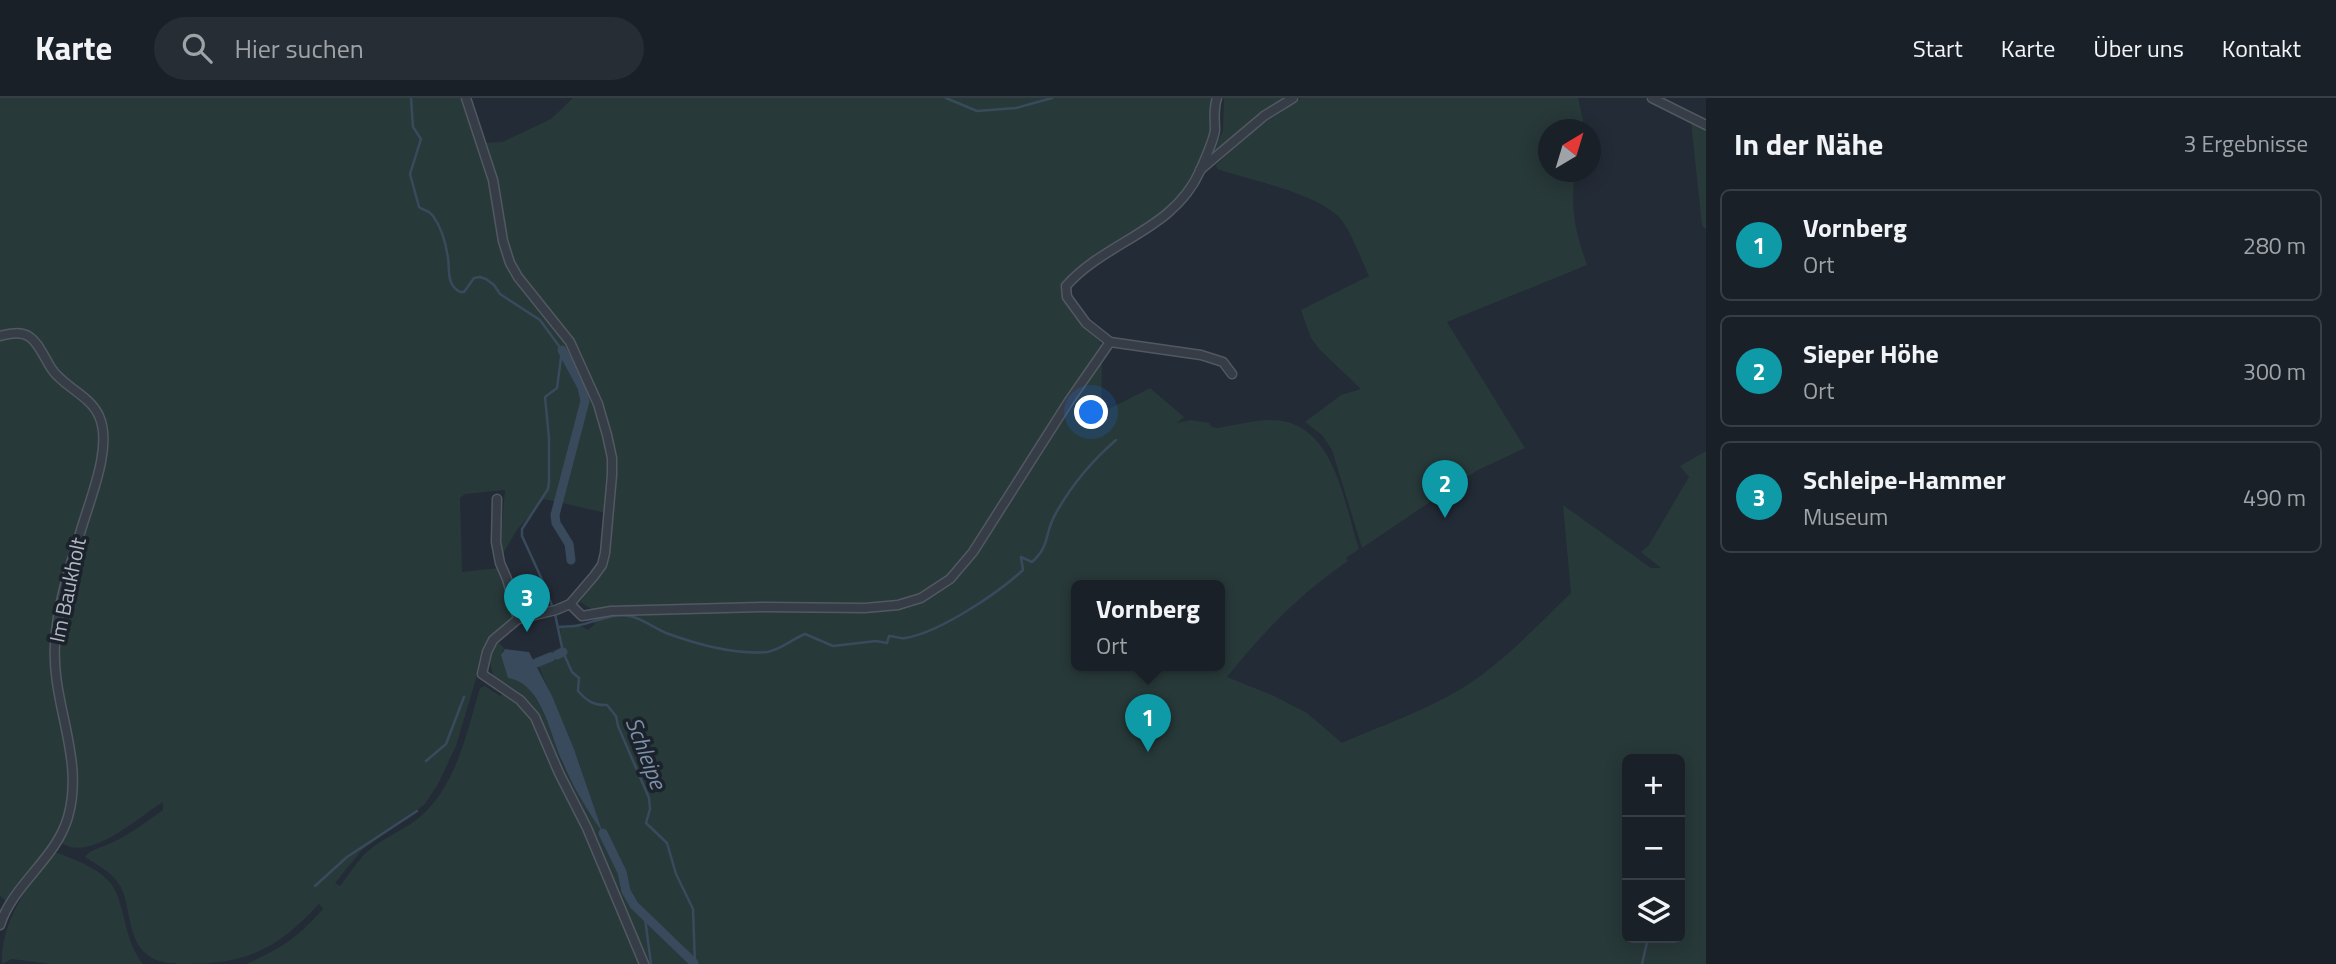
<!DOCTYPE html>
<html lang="de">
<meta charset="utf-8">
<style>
:root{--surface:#1a2028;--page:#272d34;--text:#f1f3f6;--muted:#9fa3a8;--line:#383e45;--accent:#db2777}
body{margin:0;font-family:"Titillium Web",sans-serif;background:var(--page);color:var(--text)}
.controls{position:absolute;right:21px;bottom:21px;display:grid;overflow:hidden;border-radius:10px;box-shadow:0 4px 18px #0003}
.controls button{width:63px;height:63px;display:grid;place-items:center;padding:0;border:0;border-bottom:2px solid var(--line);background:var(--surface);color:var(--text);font:35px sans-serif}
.compass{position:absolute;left:1538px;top:21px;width:63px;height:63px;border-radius:50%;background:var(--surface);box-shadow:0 4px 18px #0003;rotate:38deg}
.you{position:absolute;left:1092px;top:315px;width:24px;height:24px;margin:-18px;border:5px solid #fff;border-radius:50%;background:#1a73e8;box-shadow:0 0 0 10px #1a73e833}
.badge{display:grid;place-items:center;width:46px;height:46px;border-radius:50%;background:var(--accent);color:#fff;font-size:23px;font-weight:700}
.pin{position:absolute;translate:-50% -58px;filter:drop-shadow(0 2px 4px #0008)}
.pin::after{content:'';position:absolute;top:37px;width:24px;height:21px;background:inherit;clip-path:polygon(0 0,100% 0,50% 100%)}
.popup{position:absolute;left:1071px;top:482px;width:154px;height:91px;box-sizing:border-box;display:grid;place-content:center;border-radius:10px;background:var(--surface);filter:drop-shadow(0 2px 5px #0005);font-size:23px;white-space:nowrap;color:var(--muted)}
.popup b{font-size:26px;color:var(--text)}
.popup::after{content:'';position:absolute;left:50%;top:100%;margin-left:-14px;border:14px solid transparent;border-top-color:var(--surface)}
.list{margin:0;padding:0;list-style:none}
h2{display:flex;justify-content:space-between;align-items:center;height:91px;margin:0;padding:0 28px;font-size:30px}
h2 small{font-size:23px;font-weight:400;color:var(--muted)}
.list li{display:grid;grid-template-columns:46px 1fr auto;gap:21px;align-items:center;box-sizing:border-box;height:112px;margin:0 14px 14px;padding:0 14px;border:2px solid var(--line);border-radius:10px}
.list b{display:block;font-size:26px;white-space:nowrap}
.list p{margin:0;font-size:23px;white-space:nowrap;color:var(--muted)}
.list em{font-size:23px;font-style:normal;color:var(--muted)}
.icon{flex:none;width:38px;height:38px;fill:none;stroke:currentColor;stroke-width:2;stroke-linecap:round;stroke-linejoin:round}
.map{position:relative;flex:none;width:1706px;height:866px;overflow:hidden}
header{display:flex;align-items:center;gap:42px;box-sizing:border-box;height:98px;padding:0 35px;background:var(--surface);border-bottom:2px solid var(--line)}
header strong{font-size:33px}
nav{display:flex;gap:38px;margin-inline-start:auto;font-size:24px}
.search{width:490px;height:63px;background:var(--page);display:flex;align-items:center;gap:18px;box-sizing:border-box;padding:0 24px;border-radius:38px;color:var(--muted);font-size:26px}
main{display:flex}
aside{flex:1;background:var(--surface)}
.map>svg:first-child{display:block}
</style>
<header>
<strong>Karte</strong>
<div class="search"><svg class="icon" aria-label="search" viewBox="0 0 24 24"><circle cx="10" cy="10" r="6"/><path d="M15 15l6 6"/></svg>Hier suchen</div>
<nav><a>Start</a><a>Karte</a><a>Über uns</a><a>Kontakt</a></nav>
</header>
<main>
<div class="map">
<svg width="1706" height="866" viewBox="0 0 1706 866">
<rect width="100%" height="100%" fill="#232b36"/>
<!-- green -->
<g fill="#283939" fill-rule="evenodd">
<path d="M 0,0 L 466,0 C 474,28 485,56 491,85 C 498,118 498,150 513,181 L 573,256 L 596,309 L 610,362 L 606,415 L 544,401 L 516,433 L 503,456 L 501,437 L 505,392 L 465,396 L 460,400 L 462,474 L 499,470 L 506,484 L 512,520 L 493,537 L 484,554 L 456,648 L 438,686 L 424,707 L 362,752 L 335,785 L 340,788 C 349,777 357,763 367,754 C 383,739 406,732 422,717 C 457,686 467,633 480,590 L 485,588 L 500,598 L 505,594 L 533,620 L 585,732 L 641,866 L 246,866 C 282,850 297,840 323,811 L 319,806 C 279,849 249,866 189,866 C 173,866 156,866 144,854 C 129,839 130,813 123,794 C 117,777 99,768 85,759 C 90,751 101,750 109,746 C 129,737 146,724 163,712 L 163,704 C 140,718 92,763 63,746 L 62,742 C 68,721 77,699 76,675 C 75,631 57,589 58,544 C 59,489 125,354 101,312 C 90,294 66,287 54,269 C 38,245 36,224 0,235 Z"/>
<path d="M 573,0 L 1213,0 C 1208,14 1215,29 1209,42 C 1203,56 1187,95 1178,104 C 1146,137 1097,152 1063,184 L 1062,196 L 1082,227 L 1100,244 L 1102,250 L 969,457 L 950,480 L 898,508 L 951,483 L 1102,263 L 1101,315 L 1150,290 L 1184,319 L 1177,325 L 1191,322 L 1209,325 L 1212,329 L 1218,330 C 1235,327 1254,322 1271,322 C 1335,322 1344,406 1359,451 L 1346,460 L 1348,463 C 1302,494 1262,535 1227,579 L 1272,597 L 1307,615 L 1342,645 C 1387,625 1439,608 1479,579 C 1513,554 1542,523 1571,495 L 1563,407 L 1651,470 L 1661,470 L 1641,454 L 1649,447 L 1689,379 L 1680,368 L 1706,353 L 1706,866 L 646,866 L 525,601 L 493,577 L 489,560 L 497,543 L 505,551 L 502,553 L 515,581 C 541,592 551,636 560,660 C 570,685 588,708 602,732 L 574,651 L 535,560 L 562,549 L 560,530 L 581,528 L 588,532 L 595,526 L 593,522 L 596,518 L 593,512 L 580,504 L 607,462 L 615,360 L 576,250 L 563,228 L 517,171 L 509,149 L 500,98 L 485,45 L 502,44 L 551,21 ZM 1076,488 L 1220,488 L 1220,568 L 1076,568 ZM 1627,661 L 1680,661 L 1680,840 L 1627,840 Z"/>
<path d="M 1224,0 L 1291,0 L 1209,60 L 1223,33 Z"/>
<path d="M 1301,0 L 1578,0 L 1583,22 L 1581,31 L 1548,32 L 1548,74 L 1575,74 C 1570,110 1575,133 1587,167 L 1447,224 L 1525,350 L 1476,373 L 1362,450 L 1332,352 L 1322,337 L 1305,324 L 1341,297 L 1361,291 L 1320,252 L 1311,240 L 1301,212 L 1369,178 C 1361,162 1351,132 1339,119 C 1315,95 1250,82 1217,71 L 1216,67 L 1257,30 Z"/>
<path d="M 1691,24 L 1706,31 L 1706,131 L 1702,127 Z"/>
<path d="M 13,237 C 18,238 24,239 28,242 C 38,248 42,263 49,273 C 63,292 91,300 98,326 C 110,369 65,460 56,506 C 52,528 49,553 52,575 C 56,624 78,667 65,717 C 57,746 23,785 5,810 L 5,802 L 0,798 L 0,241 Z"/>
<path d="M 53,755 L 58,755 C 78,763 107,773 116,794 C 126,818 126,845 143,866 L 50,866 L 12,861 L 2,866 C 0,825 29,785 53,755 Z"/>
</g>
<!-- water -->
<path fill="#3a4a5d" d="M 505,551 L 529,554 L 552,598 L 574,651 L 603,735 C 587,712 573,689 562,663 C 550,637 542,585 508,580 L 501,557 Z"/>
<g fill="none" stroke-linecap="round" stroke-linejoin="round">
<!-- stream -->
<g stroke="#3a4a5d" stroke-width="2.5">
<path d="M 411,0 L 413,29 L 421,41 L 410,76 L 419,109 C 424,113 429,112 433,118 C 441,129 446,146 448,160 C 450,173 446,186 460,194 L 464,194 L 474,180 L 480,179 L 486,181 L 494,187 L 500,196 L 540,222 L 562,252 L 557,290 L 545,299 L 549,340 L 549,384 L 548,391 L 522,431 L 522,438 L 544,486 L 555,516 L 563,554 L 572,574 L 579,580 L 578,593 C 587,603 594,608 607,607 L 616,618 L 618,628 L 649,700 L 650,711 L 646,725 L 667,745 L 676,776 L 693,811 L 695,866"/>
<path d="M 946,0 L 977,13 L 1016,10 L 1052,0"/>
<path d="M 558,529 C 565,528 573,529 580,527 C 593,524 607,518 621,517 C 638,517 652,529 666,535 C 696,546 734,557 767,554 C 781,552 792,541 805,536 L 833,548 L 876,543 L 887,545 L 889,538 C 895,538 899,541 905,540 C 939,535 998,495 1023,472 L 1021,459 L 1032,464 C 1051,447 1044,435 1056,415 C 1071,388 1093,362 1116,342"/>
<path d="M 426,663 L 446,646 L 464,599"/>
<path d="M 315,788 L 347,759 L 417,713"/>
<path d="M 645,820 L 651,866"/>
<path d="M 1642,866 L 1648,840"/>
</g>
<!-- canal -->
<g stroke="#3a4a5d" stroke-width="9">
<path d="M 562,252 L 582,289 L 585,303 L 555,417 L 556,425 L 569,446 L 571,462"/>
<path d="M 557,557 L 563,554"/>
<path d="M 536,565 L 551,559"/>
<path d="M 603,735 L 622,774 L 626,793 L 634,807 L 694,865"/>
</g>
<!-- minor casing -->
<g stroke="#515861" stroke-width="11">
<g id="minor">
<path d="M 466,0 L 493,82 L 503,143 L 510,165 L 518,179 L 570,244 L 598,306 L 607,337 L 612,360 L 612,377 L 605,455 L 602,467 L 594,478 L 570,506 L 556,512 L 518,521 L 493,542 L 487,554 L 482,576 L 520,602 L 535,619 L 559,675 L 587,730 L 644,866"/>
<path d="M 1217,0 C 1213,12 1215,21 1215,32 C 1214,42 1204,63 1200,73 C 1173,133 1107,142 1066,188 L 1067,199 L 1086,225 L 1110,244 L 1201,257 L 1223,264 L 1232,276"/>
<path d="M 1652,0 L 1706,27"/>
<path d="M 1200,72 L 1264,18 L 1293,0"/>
<path d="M 0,238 C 33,228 36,245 51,270 C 63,289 90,297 99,318 C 113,348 90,401 81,432 C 70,469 57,507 55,546 C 51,605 85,660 68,719 C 56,761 13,786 0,827"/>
<path d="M 497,401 L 496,444 L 500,465 L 507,481 L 518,521"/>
<path d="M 570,506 L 582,518 L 611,513 L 761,509 L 865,510 L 898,507 L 921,500 L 950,481 L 973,454 L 1069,303 L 1110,244"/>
</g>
</g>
<!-- minor -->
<use href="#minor" stroke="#363d46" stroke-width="8"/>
</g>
<g text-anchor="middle" stroke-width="7" stroke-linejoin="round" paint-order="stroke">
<!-- street labels -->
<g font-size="21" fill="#b1b8c3" stroke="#1c222b">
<text transform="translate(68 492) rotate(-78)" y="7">Im Baukholt</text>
</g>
<!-- water labels -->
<g font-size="23" font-style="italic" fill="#7c90a8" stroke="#1c222b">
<text transform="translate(646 655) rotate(69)" y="8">Schleipe</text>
</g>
</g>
</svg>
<div class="controls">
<button>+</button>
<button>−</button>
<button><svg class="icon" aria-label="layers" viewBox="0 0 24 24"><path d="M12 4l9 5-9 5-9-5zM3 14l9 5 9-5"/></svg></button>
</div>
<svg class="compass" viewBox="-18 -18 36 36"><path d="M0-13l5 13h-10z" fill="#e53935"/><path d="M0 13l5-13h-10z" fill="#9fa3a8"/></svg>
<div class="you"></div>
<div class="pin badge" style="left:1148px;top:654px;background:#0f9aa8">1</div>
<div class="popup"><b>Vornberg</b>Ort</div>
<div class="pin badge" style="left:1445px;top:420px;background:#0f9aa8">2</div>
<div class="pin badge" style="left:527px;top:534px;background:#0f9aa8">3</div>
</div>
<aside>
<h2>In der Nähe<small>3 Ergebnisse</small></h2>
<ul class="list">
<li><span class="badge" style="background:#0f9aa8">1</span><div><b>Vornberg</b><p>Ort</p></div><em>280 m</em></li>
<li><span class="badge" style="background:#0f9aa8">2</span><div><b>Sieper Höhe</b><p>Ort</p></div><em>300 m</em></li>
<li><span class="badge" style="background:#0f9aa8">3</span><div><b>Schleipe-Hammer</b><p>Museum</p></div><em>490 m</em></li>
</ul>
</aside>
</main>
